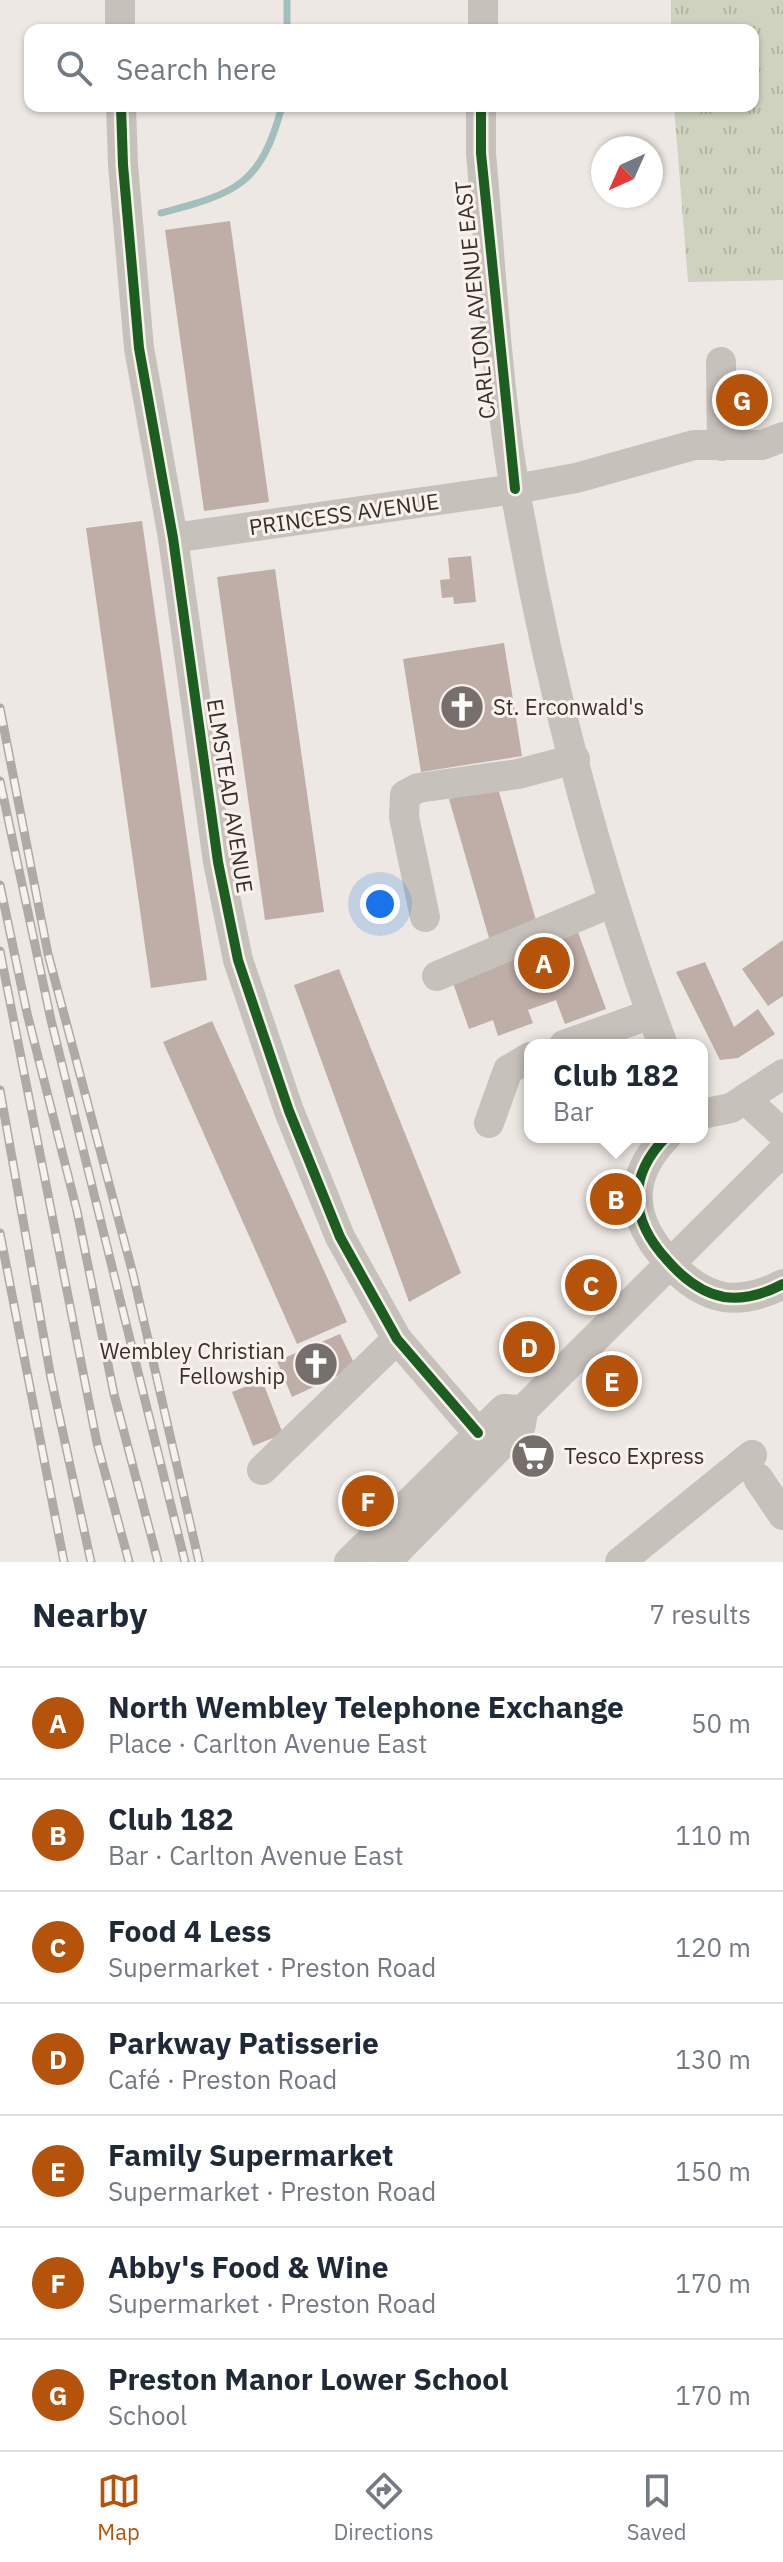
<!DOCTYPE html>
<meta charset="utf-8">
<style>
:root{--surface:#fff;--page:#f6f6f7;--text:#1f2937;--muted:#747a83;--line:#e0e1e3;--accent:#b45309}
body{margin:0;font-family:"IBM Plex Sans",sans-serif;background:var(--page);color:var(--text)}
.compass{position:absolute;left:591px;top:136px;width:72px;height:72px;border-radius:50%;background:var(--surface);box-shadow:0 2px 6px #0004;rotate:225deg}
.you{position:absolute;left:380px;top:904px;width:28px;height:28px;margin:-20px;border:6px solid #fff;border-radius:50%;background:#1a73e8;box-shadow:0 0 0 12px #1a73e833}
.badge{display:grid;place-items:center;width:52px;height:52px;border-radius:50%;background:var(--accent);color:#fff;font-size:26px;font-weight:700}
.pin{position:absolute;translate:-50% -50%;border:4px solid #fff;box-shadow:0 2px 8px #0006}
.popup{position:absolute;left:524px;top:1039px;width:184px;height:104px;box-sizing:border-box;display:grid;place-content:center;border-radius:16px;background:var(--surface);filter:drop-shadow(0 2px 6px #0005);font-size:26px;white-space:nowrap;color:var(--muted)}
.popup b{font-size:30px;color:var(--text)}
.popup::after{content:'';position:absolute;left:50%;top:100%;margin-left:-16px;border:16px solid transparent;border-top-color:var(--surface)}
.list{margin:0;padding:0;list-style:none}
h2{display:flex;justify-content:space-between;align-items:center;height:104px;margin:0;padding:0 32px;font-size:34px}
h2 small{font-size:26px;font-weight:400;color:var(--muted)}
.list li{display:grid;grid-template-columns:52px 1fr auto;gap:24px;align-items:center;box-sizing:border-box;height:112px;padding:0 32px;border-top:2px solid var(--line)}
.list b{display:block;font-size:30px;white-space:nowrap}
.list p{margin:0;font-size:26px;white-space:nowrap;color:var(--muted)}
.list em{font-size:26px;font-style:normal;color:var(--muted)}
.icon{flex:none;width:44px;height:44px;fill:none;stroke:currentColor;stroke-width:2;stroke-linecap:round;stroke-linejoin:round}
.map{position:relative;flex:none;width:783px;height:1562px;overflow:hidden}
.search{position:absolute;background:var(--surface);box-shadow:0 2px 6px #0004;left:24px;right:24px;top:24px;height:88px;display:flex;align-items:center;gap:20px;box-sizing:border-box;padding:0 28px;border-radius:16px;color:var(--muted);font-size:30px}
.sheet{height:888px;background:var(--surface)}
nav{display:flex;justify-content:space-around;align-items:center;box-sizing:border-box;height:112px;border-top:2px solid var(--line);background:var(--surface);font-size:22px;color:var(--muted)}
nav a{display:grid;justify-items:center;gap:4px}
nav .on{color:var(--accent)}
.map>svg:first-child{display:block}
</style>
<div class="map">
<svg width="783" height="1562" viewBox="0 0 783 1562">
<defs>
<pattern id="grass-tufts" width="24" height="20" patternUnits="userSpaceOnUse" patternTransform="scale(2)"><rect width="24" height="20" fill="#cfd2bf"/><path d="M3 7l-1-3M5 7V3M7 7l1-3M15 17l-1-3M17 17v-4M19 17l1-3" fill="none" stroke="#b2b5a4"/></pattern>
</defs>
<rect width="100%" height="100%" fill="#ede8e4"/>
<!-- grass -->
<path fill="url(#grass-tufts)" d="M 671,0 L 783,0 L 783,280 L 688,282 L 674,106 L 753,106 L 753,30 L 671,30 Z"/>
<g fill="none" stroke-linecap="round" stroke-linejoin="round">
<!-- stream -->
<g stroke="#a1bfbd" stroke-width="7">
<path d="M 287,0 L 287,30"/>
<path d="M 161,213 C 237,193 261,185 282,106"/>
</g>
</g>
<!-- building -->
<g fill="#bfada7">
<path d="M 230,221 L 269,502 L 204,511 L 165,230 Z"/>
<path d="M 142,521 L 207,980 L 151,988 L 86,528 Z"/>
<path d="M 471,556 L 476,602 L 454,604 L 453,597 L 442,598 L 440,580 L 450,579 L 448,558 Z"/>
<path d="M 275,569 L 324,912 L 265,920 L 217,577 Z"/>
<path d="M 504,643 L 522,756 L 421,772 L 403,659 Z"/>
<path d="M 497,785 L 537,924 L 489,938 L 449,799 Z"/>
<path d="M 575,924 L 606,1009 L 565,1024 L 556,1000 L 528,1010 L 533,1023 L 498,1036 L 493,1020 L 469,1029 L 452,980 Z"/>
<path d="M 783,940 L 783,996 L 768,1006 L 742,969 Z"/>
<path d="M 705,962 L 734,1027 L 758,1009 L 775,1034 L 738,1058 L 720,1060 L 676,972 Z"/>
<path d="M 339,969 L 461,1273 L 409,1302 L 294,985 Z"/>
<path d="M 212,1021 L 347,1322 L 297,1344 L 163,1042 Z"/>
<path d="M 340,1334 L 356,1367 L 292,1397 L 277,1361 Z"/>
<path d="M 262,1380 L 283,1434 L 253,1446 L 232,1392 Z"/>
</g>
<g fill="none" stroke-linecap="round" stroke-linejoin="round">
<!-- minor -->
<g stroke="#c7c1bc" stroke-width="30">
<path d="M 120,0 L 120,30"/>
<path d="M 483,30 L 483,0"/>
<path d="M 121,106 L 123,165 L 139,348 L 173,538 L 218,862 L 238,960 L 289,1111 L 340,1237 L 397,1339 L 478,1433"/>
<path d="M 481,106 L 481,153 C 491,265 496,380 515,490 C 548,678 596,867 663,1045"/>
<path d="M 721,362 L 722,446"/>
<path d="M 173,538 L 515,489 L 576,478 L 694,445 L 762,445 L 783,437"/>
<path d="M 425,917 L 404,817 L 405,795 L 418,788 L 518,774 L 575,759"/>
<path d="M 437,976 L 613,902"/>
<path d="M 564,1045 L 651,1014"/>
<path d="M 745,1099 L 783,1134"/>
<path d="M 702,1114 L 731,1108 L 783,1074"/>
<path d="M 489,1123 L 508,1070 L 530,1057"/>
<path d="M 666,1137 C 626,1178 630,1220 668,1261 C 682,1277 702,1293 724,1297 C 744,1300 766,1293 783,1284"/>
<path d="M 262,1470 L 397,1339"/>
<path d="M 758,1478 L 783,1515"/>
<path d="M 349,1562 L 504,1409 L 523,1410"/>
<path d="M 386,1562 L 521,1425 L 523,1410 L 783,1151"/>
<path d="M 620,1562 L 752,1455"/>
</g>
<!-- rail casing -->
<g stroke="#afaaa6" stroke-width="9">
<g id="rail">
<path d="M 0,708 L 48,954 L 133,1274 L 199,1562"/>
<path d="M 0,781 L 51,1020 L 185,1562"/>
<path d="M 0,885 L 27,1013 L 77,1211 L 114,1394 L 158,1562"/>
<path d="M 0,951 L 97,1443 L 129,1562"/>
<path d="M 0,1090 L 51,1378 L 91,1562"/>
<path d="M 0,1233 L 64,1562"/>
</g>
</g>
<!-- rail -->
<use href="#rail" stroke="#f9f2ec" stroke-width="6" stroke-dasharray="18" stroke-linecap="butt"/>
<!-- cycleway casing -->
<g stroke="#f9f2ec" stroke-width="15">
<g id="cycleway">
<path d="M 121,106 L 123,165 L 139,348 L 173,538 L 218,862 L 238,960 L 289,1111 L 340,1237 L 397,1339 L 478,1433"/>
<path d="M 481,106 L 481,153 L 515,489"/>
<path d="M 666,1137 C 626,1178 630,1220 668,1261 C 682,1277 702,1293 724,1297 C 744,1300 766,1293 783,1284"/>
</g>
</g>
<!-- cycleway -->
<use href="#cycleway" stroke="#1b5e20" stroke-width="10"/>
</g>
<!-- icons -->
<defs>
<g id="church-disc" transform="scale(2.3)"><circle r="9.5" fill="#776f6c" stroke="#f9f2ec"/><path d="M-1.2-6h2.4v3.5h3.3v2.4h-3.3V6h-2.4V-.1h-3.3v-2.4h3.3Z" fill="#fff"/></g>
<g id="supermarket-disc" transform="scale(2.3)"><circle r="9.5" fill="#776f6c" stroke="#f9f2ec"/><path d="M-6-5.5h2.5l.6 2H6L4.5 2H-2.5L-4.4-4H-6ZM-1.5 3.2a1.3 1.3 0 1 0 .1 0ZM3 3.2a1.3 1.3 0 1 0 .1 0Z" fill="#fff"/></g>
</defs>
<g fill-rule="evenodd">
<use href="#church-disc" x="462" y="707"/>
<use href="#church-disc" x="316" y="1364"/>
<use href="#supermarket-disc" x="533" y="1456"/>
</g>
<g text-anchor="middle" stroke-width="6" stroke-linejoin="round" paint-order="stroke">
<!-- street labels -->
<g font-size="22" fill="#382e2b" stroke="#f9f2ec">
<text transform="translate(475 300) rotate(-96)" y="8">CARLTON AVENUE EAST</text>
<text transform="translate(344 514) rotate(-8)" y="8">PRINCESS AVENUE</text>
<text transform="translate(230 796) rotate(81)" y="8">ELMSTEAD AVENUE</text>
</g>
<!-- poi labels -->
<g font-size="22" fill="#382e2b" stroke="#f9f2ec" text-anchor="start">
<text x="493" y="715">St. Erconwald's</text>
<text x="285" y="1359" text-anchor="end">Wembley Christian<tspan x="285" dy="25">Fellowship</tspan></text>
<text x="564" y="1464">Tesco Express</text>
</g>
</g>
</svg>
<svg class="compass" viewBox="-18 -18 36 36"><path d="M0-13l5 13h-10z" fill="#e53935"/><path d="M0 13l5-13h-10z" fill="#747a83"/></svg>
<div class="you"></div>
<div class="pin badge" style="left:544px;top:963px">A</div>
<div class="pin badge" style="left:616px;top:1199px">B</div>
<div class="popup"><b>Club 182</b>Bar</div>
<div class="pin badge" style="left:591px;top:1285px">C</div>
<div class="pin badge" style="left:529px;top:1347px">D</div>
<div class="pin badge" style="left:612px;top:1381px">E</div>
<div class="pin badge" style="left:368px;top:1501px">F</div>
<div class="pin badge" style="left:742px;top:400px">G</div>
<div class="search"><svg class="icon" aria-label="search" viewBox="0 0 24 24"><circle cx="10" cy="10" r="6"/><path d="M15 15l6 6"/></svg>Search here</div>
</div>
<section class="sheet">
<h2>Nearby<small>7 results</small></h2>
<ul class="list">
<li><span class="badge">A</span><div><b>North Wembley Telephone Exchange</b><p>Place · Carlton Avenue East</p></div><em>50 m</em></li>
<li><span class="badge">B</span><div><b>Club 182</b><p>Bar · Carlton Avenue East</p></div><em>110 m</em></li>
<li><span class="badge">C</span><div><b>Food 4 Less</b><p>Supermarket · Preston Road</p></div><em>120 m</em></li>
<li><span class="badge">D</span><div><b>Parkway Patisserie</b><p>Café · Preston Road</p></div><em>130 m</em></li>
<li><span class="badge">E</span><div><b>Family Supermarket</b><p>Supermarket · Preston Road</p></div><em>150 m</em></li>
<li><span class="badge">F</span><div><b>Abby's Food &amp; Wine</b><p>Supermarket · Preston Road</p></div><em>170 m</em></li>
<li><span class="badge">G</span><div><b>Preston Manor Lower School</b><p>School</p></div><em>170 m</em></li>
</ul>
</section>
<nav>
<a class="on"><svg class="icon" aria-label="map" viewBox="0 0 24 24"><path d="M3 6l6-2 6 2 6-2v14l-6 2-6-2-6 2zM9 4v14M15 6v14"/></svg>Map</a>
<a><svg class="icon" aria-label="directions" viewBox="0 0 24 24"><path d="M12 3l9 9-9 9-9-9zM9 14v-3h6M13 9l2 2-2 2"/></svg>Directions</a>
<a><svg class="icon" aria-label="saved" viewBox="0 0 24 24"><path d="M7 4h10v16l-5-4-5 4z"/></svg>Saved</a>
</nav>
